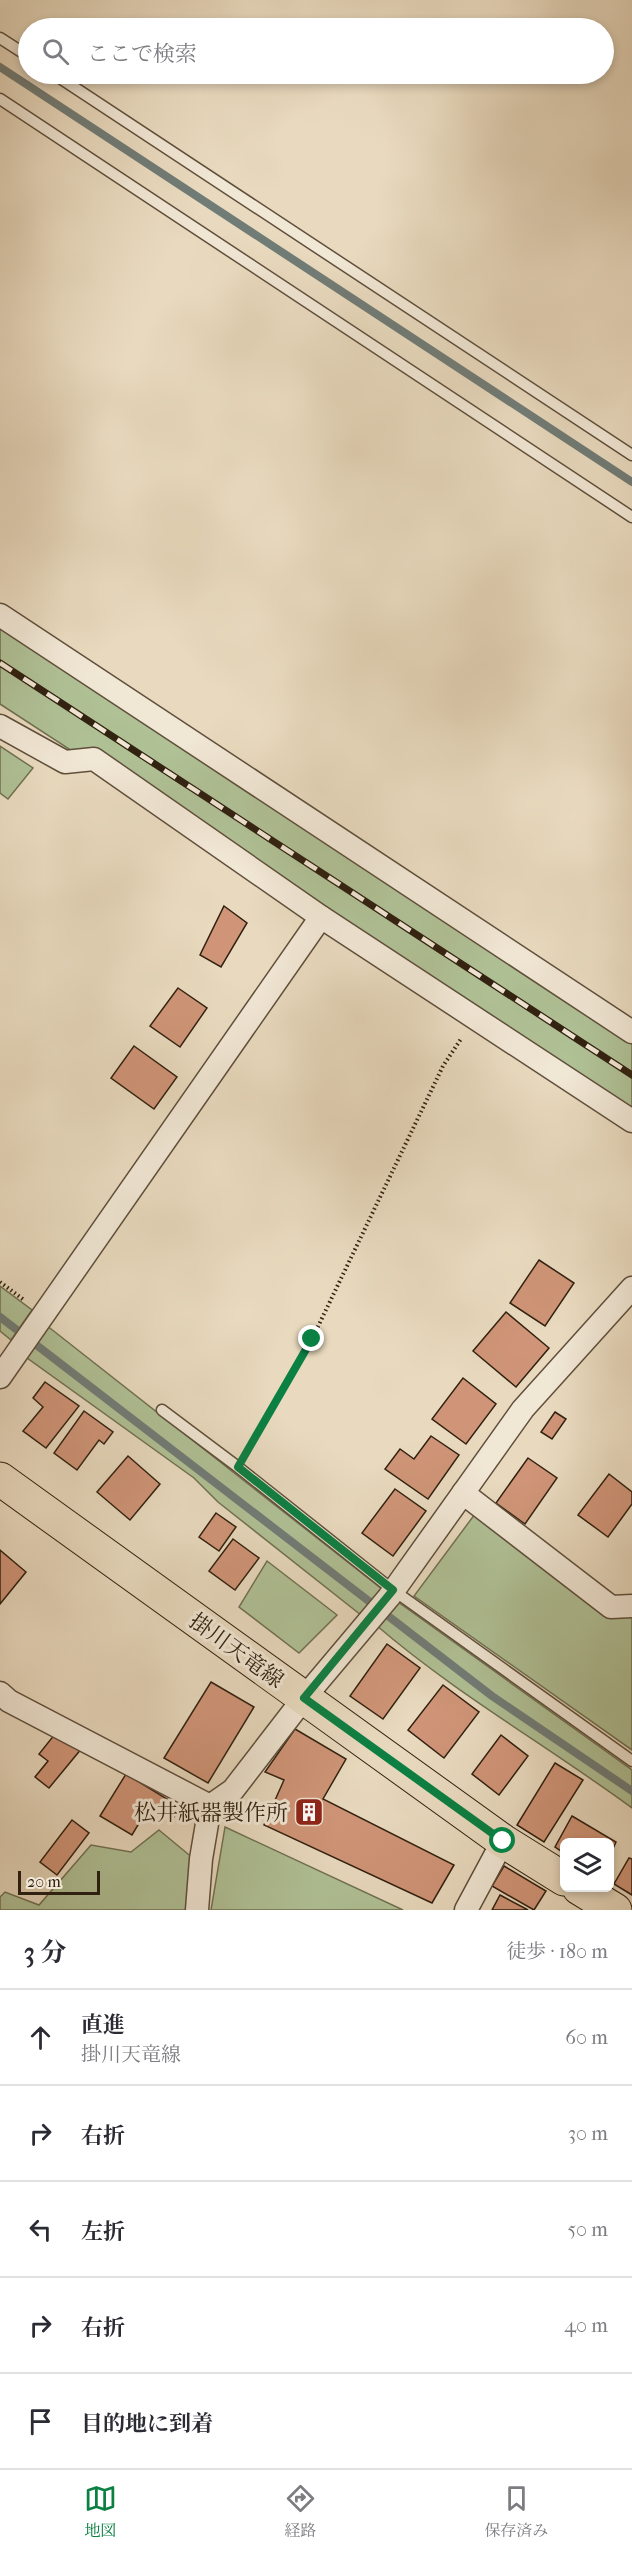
<!DOCTYPE html>
<html lang="ja">
<meta charset="utf-8">
<style>
:root{--surface:#fff;--page:#f2f2f3;--text:#2b2b33;--muted:#7c7c81;--line:#e1e1e2;--accent:#0b8043}
body{margin:0;font-family:"IM FELL French Canon","Noto Serif JP",serif;background:var(--page);color:var(--text)}
.controls{position:absolute;right:18px;bottom:18px;display:grid;overflow:hidden;border-radius:9px;box-shadow:0 3px 9px #0003}
.controls button{width:54px;height:54px;display:grid;place-items:center;padding:0;border:0;border-bottom:2px solid var(--line);background:var(--surface);color:var(--text);font:30px sans-serif}
.scale{position:absolute;left:18px;bottom:15px;width:82px;box-sizing:border-box;padding-left:6px;border:3px solid #312110;border-top:0;font-size:16px;line-height:21px;white-space:nowrap;color:#312110;-webkit-text-stroke:4px #f1e7d5;paint-order:stroke}
.stop{position:absolute;width:18px;height:18px;margin:-14px;border:4px solid #0b8043;border-radius:50%;background:#fff}
.stop.end{background:#0b8043;border-color:#fff;box-shadow:0 2px 6px #0008}
.list{margin:0;padding:0;list-style:none}
h2{display:flex;justify-content:space-between;align-items:center;height:78px;margin:0;padding:0 24px;font-size:26px}
h2 small{font-size:20px;font-weight:400;color:var(--muted)}
.list li{display:grid;grid-template-columns:39px 1fr auto;gap:18px;align-items:center;box-sizing:border-box;height:96px;padding:0 24px;border-top:2px solid var(--line)}
.list b{display:block;font-size:22px;white-space:nowrap}
.list p{margin:0;font-size:20px;white-space:nowrap;color:var(--muted)}
.list em{font-size:20px;font-style:normal;color:var(--muted)}
.icon{flex:none;width:33px;height:33px;fill:none;stroke:currentColor;stroke-width:2;stroke-linecap:round;stroke-linejoin:round}
.map{position:relative;flex:none;width:632px;height:1910px;overflow:hidden}
.search{position:absolute;background:var(--surface);box-shadow:0 3px 9px #0003;left:18px;right:18px;top:18px;height:66px;display:flex;align-items:center;gap:15px;box-sizing:border-box;padding:0 21px;border-radius:33px;color:var(--muted);font-size:22px}
.sheet{height:558px;background:var(--surface)}
nav{display:flex;justify-content:space-around;align-items:center;box-sizing:border-box;height:84px;border-top:2px solid var(--line);background:var(--surface);font-size:16px;color:var(--muted)}
nav a{display:grid;justify-items:center;gap:3px}
nav .on{color:var(--accent)}
.map>svg:first-child{display:block}
</style>
<div class="map">
<svg width="632" height="1910" viewBox="0 0 632 1910">
<rect width="100%" height="100%" fill="#e9dabf"/>
<filter id="stains"><feTurbulence type="fractalNoise" baseFrequency=".00333" numOctaves="4"/><feColorMatrix values="0 0 0 0 .2 0 0 0 0 .09 0 0 0 0 .02 0 0 0 .5 -.17"/></filter>
<radialGradient id="worn" r=".72"><stop offset=".6" stop-color="#630" stop-opacity="0"/><stop offset="1" stop-color="#630" stop-opacity=".3"/></radialGradient>
<!-- green -->
<g fill="#b0c196" stroke="#707153" stroke-width="1.5">
<path d="M 0,627 L 632,1038 L 632,1116 L 0,704 Z"/>
<path d="M 0,746 L 33,768 L 8,799 L 0,793 Z"/>
<path d="M 0,1286 L 32,1310 L 11,1340 L 0,1331 Z"/>
<path d="M 46,1325 L 387,1593 L 366,1619 L 218,1502 L 194,1478 L 23,1355 Z"/>
<path d="M 475,1514 L 624,1605 L 632,1597 L 632,1750 L 414,1596 Z"/>
<path d="M 267,1561 L 337,1615 L 299,1653 L 239,1607 Z"/>
<path d="M 398,1602 L 632,1770 L 632,1808 C 548,1746 456,1694 376,1625 Z"/>
<path d="M 225,1827 L 403,1910 L 211,1910 Z"/>
<path d="M 159,1830 L 194,1859 L 188,1910 L 0,1910 L 0,1897 L 5,1892 L 39,1905 L 91,1845 L 131,1852 Z"/>
</g>
<g fill="none" stroke-linecap="round" stroke-linejoin="round">
<!-- stream -->
<g stroke="#717c77" stroke-width="8">
<path d="M 0,67 L 632,482"/>
<path d="M 0,1317 L 492,1696 L 632,1791"/>
</g>
</g>
<!-- building -->
<g fill="#d09578" stroke="#312110" stroke-width="1.5">
<path d="M 224,906 L 247,923 L 221,967 L 200,955 Z"/>
<path d="M 178,988 L 207,1008 L 180,1047 L 150,1026 Z"/>
<path d="M 134,1046 L 177,1077 L 154,1109 L 111,1078 Z"/>
<path d="M 539,1260 L 574,1283 L 545,1326 L 510,1303 Z"/>
<path d="M 506,1312 L 549,1348 L 516,1387 L 473,1351 Z"/>
<path d="M 463,1378 L 496,1404 L 466,1444 L 432,1419 Z"/>
<path d="M 45,1382 L 79,1406 L 46,1448 L 23,1431 L 43,1407 L 33,1398 Z"/>
<path d="M 84,1411 L 113,1432 L 104,1444 L 99,1440 L 77,1470 L 54,1453 Z"/>
<path d="M 555,1412 L 566,1419 L 552,1439 L 541,1432 Z"/>
<path d="M 431,1436 L 459,1455 L 428,1499 L 385,1469 L 400,1449 L 414,1459 Z"/>
<path d="M 128,1456 L 160,1484 L 130,1520 L 97,1492 Z"/>
<path d="M 528,1458 L 557,1478 L 525,1524 L 496,1503 Z"/>
<path d="M 609,1474 L 632,1492 L 632,1504 L 608,1537 L 578,1515 Z"/>
<path d="M 395,1489 L 426,1511 L 393,1556 L 362,1533 Z"/>
<path d="M 216,1513 L 236,1527 L 219,1551 L 199,1537 Z"/>
<path d="M 233,1539 L 259,1558 L 235,1590 L 209,1571 Z"/>
<path d="M 0,1550 L 26,1572 L 0,1604 Z"/>
<path d="M 387,1644 L 420,1668 L 383,1719 L 350,1696 Z"/>
<path d="M 211,1682 L 254,1707 L 208,1783 L 164,1758 Z"/>
<path d="M 443,1685 L 479,1712 L 444,1758 L 408,1730 Z"/>
<path d="M 59,1729 L 82,1748 L 49,1788 L 35,1777 L 48,1761 L 39,1754 Z"/>
<path d="M 295,1729 L 346,1759 L 323,1799 L 454,1865 L 432,1903 L 264,1825 L 284,1780 L 265,1772 Z"/>
<path d="M 501,1735 L 528,1756 L 499,1795 L 472,1774 Z"/>
<path d="M 555,1763 L 583,1780 L 544,1842 L 517,1825 Z"/>
<path d="M 126,1774 L 180,1807 L 174,1817 L 151,1803 L 132,1835 L 100,1816 Z"/>
<path d="M 572,1816 L 616,1842 L 610,1855 L 610,1842 L 564,1842 L 564,1853 L 555,1847 Z"/>
<path d="M 72,1820 L 89,1833 L 57,1875 L 40,1862 Z"/>
<path d="M 629,1858 L 632,1859 L 632,1895 L 614,1884 Z"/>
<path d="M 504,1866 L 546,1891 L 534,1910 L 492,1886 Z"/>
<path d="M 500,1895 L 528,1910 L 492,1910 Z"/>
</g>
<g fill="none" stroke-linecap="round" stroke-linejoin="round">
<!-- lane casing -->
<g stroke="#5f4f3c" stroke-width="13">
<g id="lane">
<path d="M 0,38 L 28,56"/>
<path d="M 54,74 L 632,455"/>
<path d="M 0,99 L 632,517"/>
<path d="M 162,1410 L 238,1467 L 393,1590 L 632,1761"/>
</g>
</g>
<!-- street casing -->
<g stroke="#5f4f3c" stroke-width="25">
<g id="street">
<path d="M 0,615 L 632,1032"/>
<path d="M 0,726 L 65,762 L 94,759 L 321,917 L 632,1121"/>
<path d="M 0,1377 L 321,917"/>
<path d="M 463,1493 L 611,1607 L 632,1606"/>
<path d="M 0,1693 L 9,1701 L 210,1806"/>
<path d="M 197,1910 L 201,1859 L 210,1806 L 233,1790 L 304,1698 L 389,1597 L 523,1409 L 632,1288"/>
<path d="M 466,1910 L 503,1841"/>
</g>
</g>
<!-- primary casing -->
<g stroke="#312110" stroke-width="35">
<g id="primary">
<path d="M 0,1479 L 503,1841 L 564,1879"/>
<path d="M 579,1888 L 615,1910"/>
</g>
</g>
<!-- path -->
<g stroke="#312110" stroke-width="4" stroke-dasharray="1.5 3" stroke-linecap="butt">
<path d="M 0,1282 L 24,1300"/>
<path d="M 246,1452 L 312,1339 L 443,1066 L 461,1039"/>
</g>
<!-- lane -->
<use href="#lane" stroke="#f1e7d5" stroke-width="10"/>
<!-- street -->
<use href="#street" stroke="#f1e7d5" stroke-width="22"/>
<!-- primary -->
<use href="#primary" stroke="#e9dabf" stroke-width="33"/>
<!-- rail casing -->
<g stroke="#312110" stroke-width="7">
<path id="rail" d="M 0,663 L 632,1075"/>
</g>
<!-- rail -->
<use href="#rail" stroke="#f1e7d5" stroke-width="4.5" stroke-dasharray="14" stroke-linecap="butt"/>
</g>
<g fill="none" stroke-linecap="round" stroke-linejoin="round">
<!-- route -->
<path stroke="#0b8043" stroke-width="8" d="M 312,1339 L 238,1467 L 393,1590 L 304,1698 L 503,1841"/>
</g>
<!-- icons -->
<defs>
<g id="building-square" transform="scale(1.5)"><rect x="-9" y="-9" width="18" height="18" rx="4" fill="#8f2418" stroke="#f1e7d5"/><path d="M-4-6H4V6H1V3H-1V6H-4ZM-2.5-4.3h1.7v1.8h-1.7ZM.8-4.3h1.7v1.8H.8ZM-2.5-1h1.7V.8h-1.7ZM.8-1h1.7V.8H.8Z" fill="#fff"/></g>
</defs>
<g fill-rule="evenodd">
<use href="#building-square" x="309" y="1812"/>
</g>
<g text-anchor="middle" stroke-width="6" stroke-linejoin="round" paint-order="stroke">
<!-- street labels -->
<g font-size="22" fill="#312110" stroke="#f1e7d5">
<text transform="translate(237 1650) rotate(36)" y="8">掛川天竜線</text>
</g>
<!-- poi labels -->
<g font-size="22" fill="#312110" stroke="#f1e7d5" text-anchor="end">
<text x="288" y="1820">松井紙器製作所</text>
</g>
</g>
<rect width="100%" height="100%" filter="url(#stains)"/>
<rect width="100%" height="100%" fill="url(#worn)"/>
</svg>
<div class="controls">
<button><svg class="icon" aria-label="layers" viewBox="0 0 24 24"><path d="M12 4l9 5-9 5-9-5zM3 14l9 5 9-5"/></svg></button>
</div>
<div class="scale">20 m</div>
<div class="stop" style="left:503px;top:1841px"></div>
<div class="stop end" style="left:312px;top:1339px"></div>
<div class="search"><svg class="icon" aria-label="search" viewBox="0 0 24 24"><circle cx="10" cy="10" r="6"/><path d="M15 15l6 6"/></svg>ここで検索</div>
</div>
<section class="sheet">
<h2>3 分<small>徒歩 · 180 m</small></h2>
<ul class="list">
<li><svg class="icon" aria-label="ahead" viewBox="0 0 24 24"><path d="M12 20V5M6 11l6-6 6 6"/></svg><div><b>直進</b><p>掛川天竜線</p></div><em>60 m</em></li>
<li><svg class="icon" aria-label="right" viewBox="0 0 24 24"><path d="M7 20v-9h11M14 6l5 5-5 5"/></svg><div><b>右折</b></div><em>30 m</em></li>
<li><svg class="icon" aria-label="left" viewBox="0 0 24 24"><path d="M17 20v-9H6M10 6l-5 5 5 5"/></svg><div><b>左折</b></div><em>50 m</em></li>
<li><svg class="icon" aria-label="right" viewBox="0 0 24 24"><path d="M7 20v-9h11M14 6l5 5-5 5"/></svg><div><b>右折</b></div><em>40 m</em></li>
<li><svg class="icon" aria-label="arrive" viewBox="0 0 24 24"><path d="M6 21V4h12l-3 4 3 4H6"/></svg><div><b>目的地に到着</b></div></li>
</ul>
</section>
<nav>
<a class="on"><svg class="icon" aria-label="map" viewBox="0 0 24 24"><path d="M3 6l6-2 6 2 6-2v14l-6 2-6-2-6 2zM9 4v14M15 6v14"/></svg>地図</a>
<a><svg class="icon" aria-label="directions" viewBox="0 0 24 24"><path d="M12 3l9 9-9 9-9-9zM9 14v-3h6M13 9l2 2-2 2"/></svg>経路</a>
<a><svg class="icon" aria-label="saved" viewBox="0 0 24 24"><path d="M7 4h10v16l-5-4-5 4z"/></svg>保存済み</a>
</nav>
